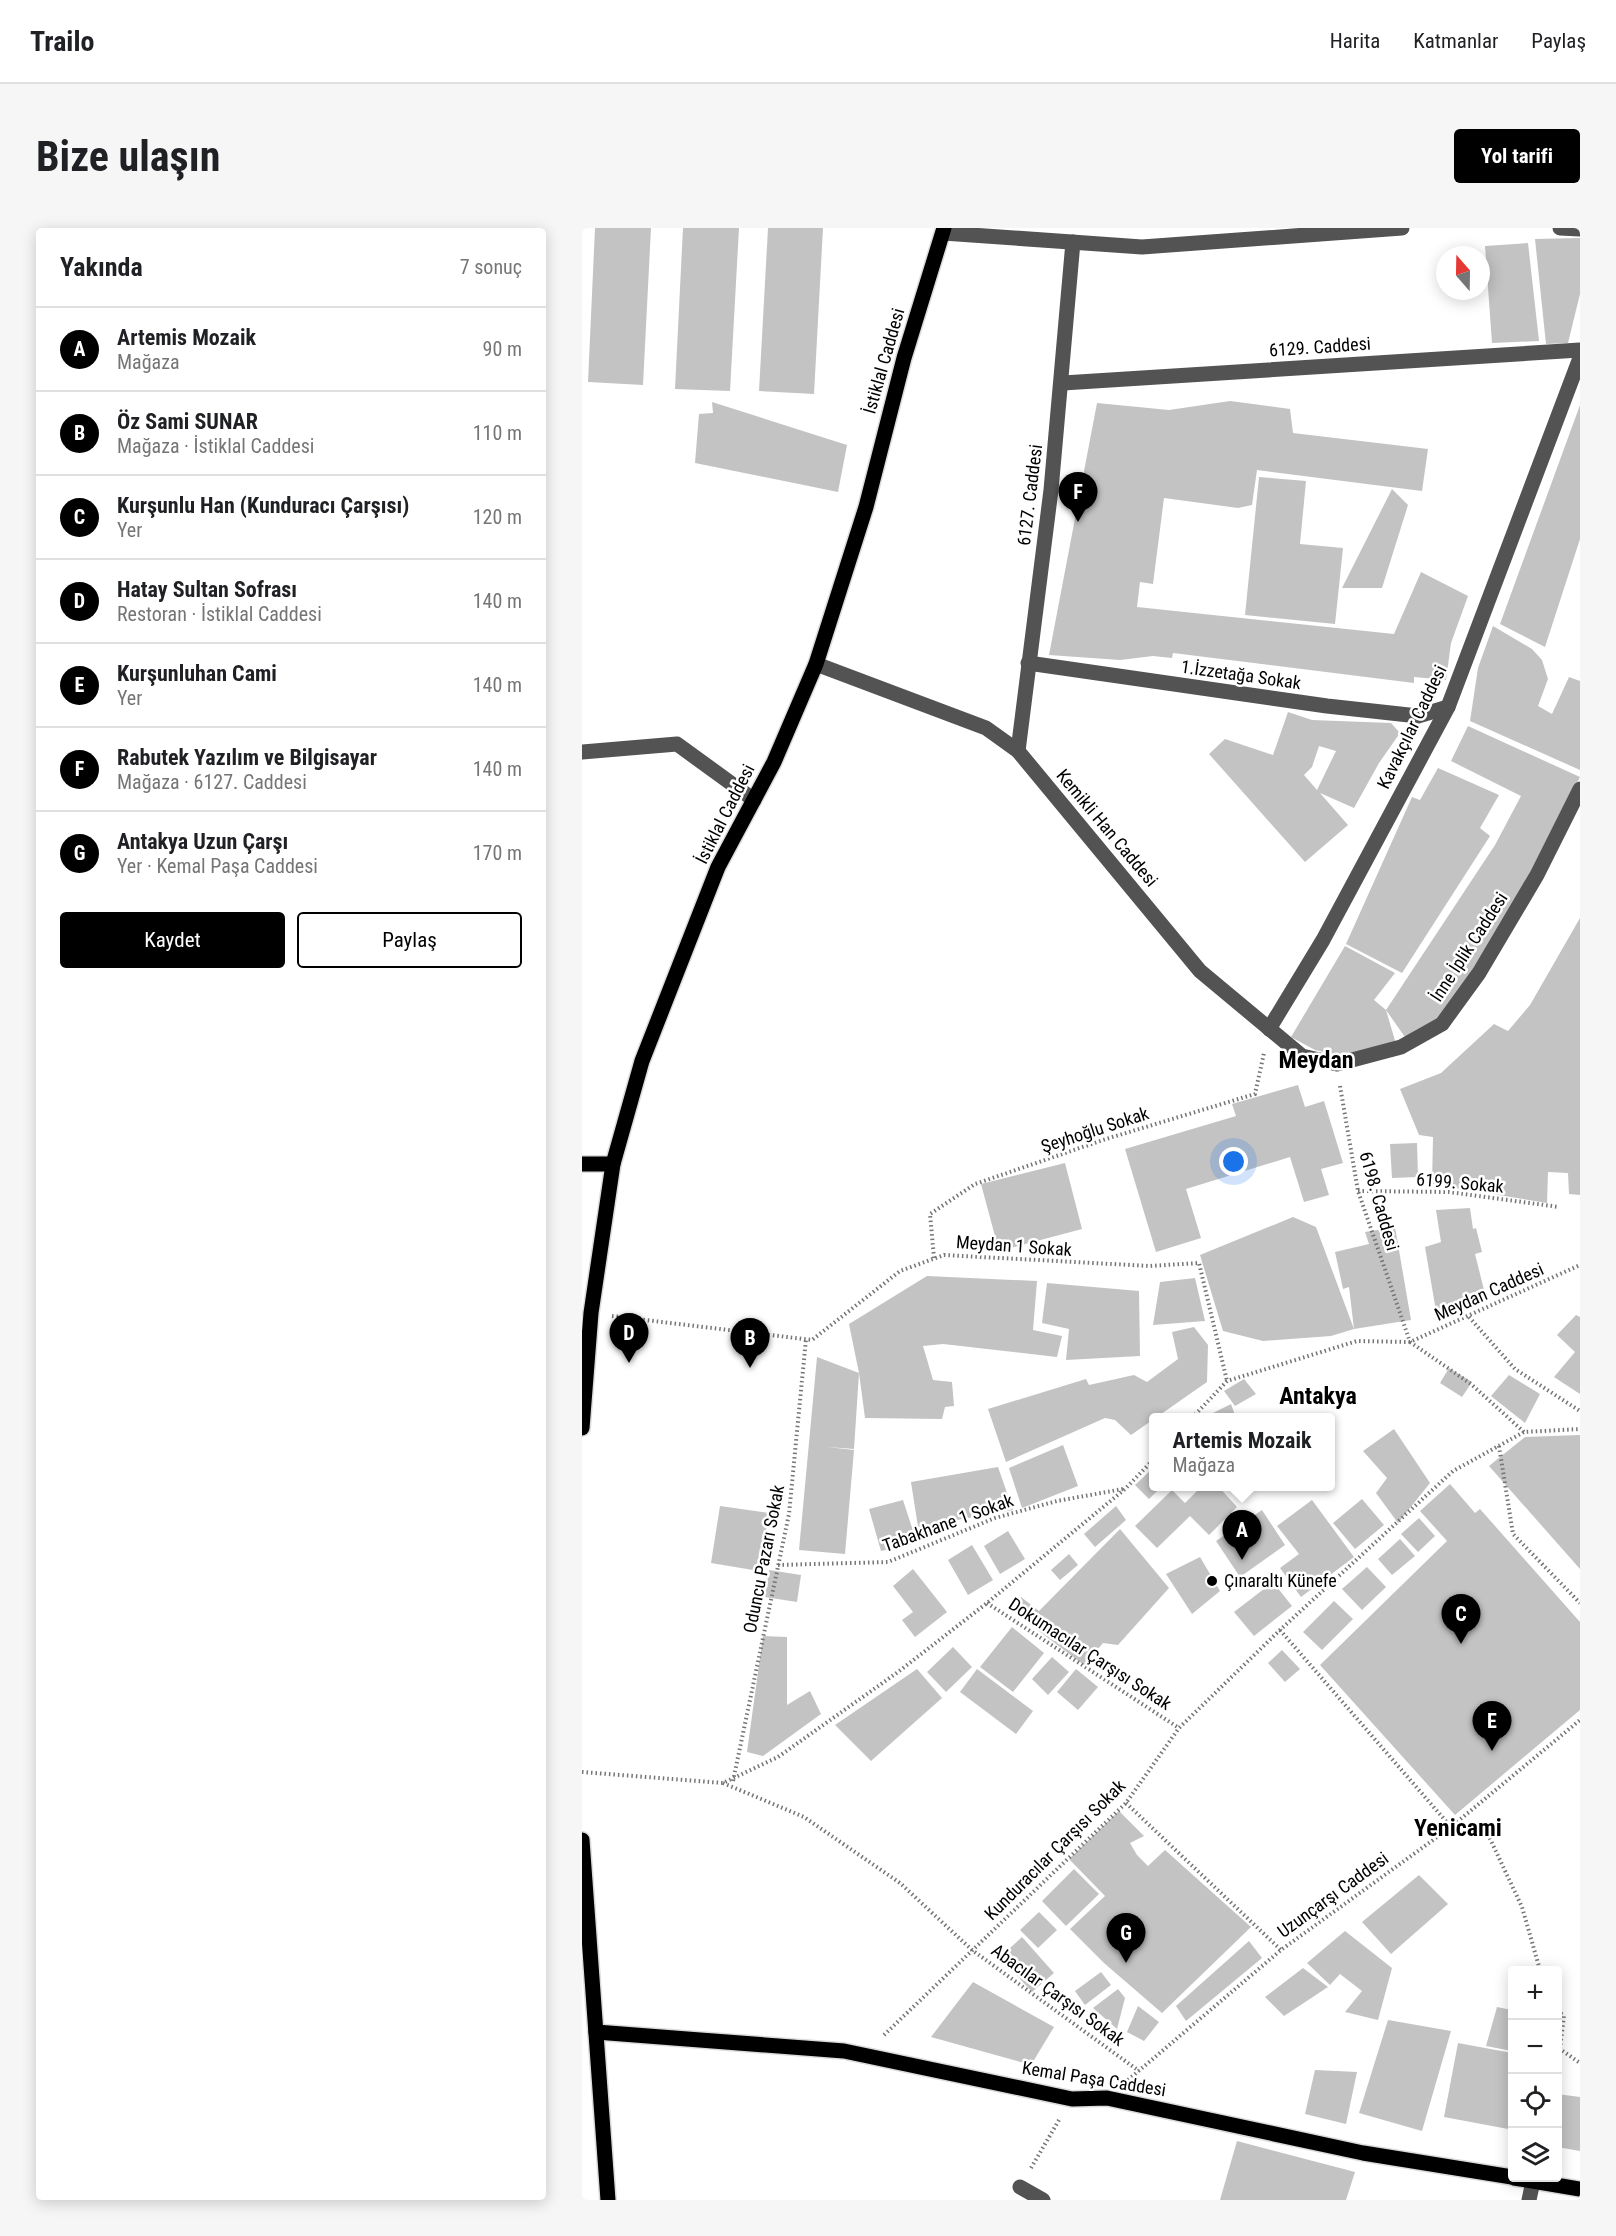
<!DOCTYPE html>
<html lang="tr">
<meta charset="utf-8">
<style>
:root{--surface:#fff;--page:#f6f6f6;--text:#202124;--muted:#757577;--line:#e0e0e0;--accent:#000}
body{margin:0;font-family:"Roboto Condensed",sans-serif;background:var(--page);color:var(--text)}
.controls{position:absolute;right:18px;bottom:18px;display:grid;overflow:hidden;border-radius:6px;box-shadow:0 3px 15px #0003}
.controls button{width:54px;height:54px;display:grid;place-items:center;padding:0;border:0;border-bottom:2px solid var(--line);background:var(--surface);color:var(--text);font:30px sans-serif}
.compass{position:absolute;left:854px;top:18px;width:54px;height:54px;border-radius:50%;background:var(--surface);box-shadow:0 3px 15px #0003;rotate:340deg}
.you{position:absolute;left:652px;top:934px;width:21px;height:21px;margin:-15px;border:4px solid #fff;border-radius:50%;background:#1a73e8;box-shadow:0 0 0 9px #1a73e833}
.badge{display:grid;place-items:center;width:39px;height:39px;border-radius:50%;background:var(--accent);color:#fff;font-size:20px;font-weight:700}
.pin{position:absolute;translate:-50% -50px;filter:drop-shadow(0 2px 3px #0008)}
.pin::after{content:'';position:absolute;top:32px;width:21px;height:18px;background:inherit;clip-path:polygon(0 0,100% 0,50% 100%)}
.popup{position:absolute;left:567px;top:1185px;width:186px;height:78px;box-sizing:border-box;display:grid;place-content:center;border-radius:6px;background:var(--surface);filter:drop-shadow(0 2px 4px #0005);font-size:20px;white-space:nowrap;color:var(--muted)}
.popup b{font-size:22px;color:var(--text)}
.popup::after{content:'';position:absolute;left:50%;top:100%;margin-left:-12px;border:12px solid transparent;border-top-color:var(--surface)}
.list{margin:0;padding:0;list-style:none}
h2{display:flex;justify-content:space-between;align-items:center;height:78px;margin:0;padding:0 24px;font-size:26px}
h2 small{font-size:20px;font-weight:400;color:var(--muted)}
.list li{display:grid;grid-template-columns:39px 1fr auto;gap:18px;align-items:center;box-sizing:border-box;height:84px;padding:0 24px;border-top:2px solid var(--line)}
.list b{display:block;font-size:22px;white-space:nowrap}
.list p{margin:0;font-size:20px;white-space:nowrap;color:var(--muted)}
.list em{font-size:20px;font-style:normal;color:var(--muted)}
.actions{display:flex;gap:12px;padding:18px 24px}
.actions a{flex:1;padding:14px 0;border:2px solid var(--accent);border-radius:6px;text-align:center;font-size:21px;color:var(--accent)}
.actions .main{background:var(--accent);color:#fff}
.icon{flex:none;width:33px;height:33px;fill:none;stroke:currentColor;stroke-width:2;stroke-linecap:round;stroke-linejoin:round}
.map{position:relative;flex:none;width:998px;height:1972px;overflow:hidden;border-radius:6px}
header{display:flex;align-items:center;gap:36px;box-sizing:border-box;height:84px;padding:0 30px;background:var(--surface);border-bottom:2px solid var(--line)}
header strong{font-size:28px}
nav{display:flex;gap:33px;margin-inline-start:auto;font-size:21px}
.intro{display:flex;align-items:center;justify-content:space-between;box-sizing:border-box;height:144px;padding:0 36px}
h1{margin:0;font-size:42px}
.button{padding:15px 27px;border-radius:6px;background:var(--accent);color:#fff;font-size:21px;font-weight:700}
main{display:flex;gap:36px;padding:0 36px}
aside{flex:1;background:var(--surface);border-radius:6px;box-shadow:0 3px 15px #0003}
.map>svg:first-child{display:block}
</style>
<header>
<strong>Trailo</strong>
<nav><a>Harita</a><a>Katmanlar</a><a>Paylaş</a></nav>
</header>
<div class="intro"><h1>Bize ulaşın</h1><a class="button">Yol tarifi</a></div>
<main>
<aside>
<h2>Yakında<small>7 sonuç</small></h2>
<ul class="list">
<li><span class="badge">A</span><div><b>Artemis Mozaik</b><p>Mağaza</p></div><em>90 m</em></li>
<li><span class="badge">B</span><div><b>Öz Sami SUNAR</b><p>Mağaza · İstiklal Caddesi</p></div><em>110 m</em></li>
<li><span class="badge">C</span><div><b>Kurşunlu Han (Kunduracı Çarşısı)</b><p>Yer</p></div><em>120 m</em></li>
<li><span class="badge">D</span><div><b>Hatay Sultan Sofrası</b><p>Restoran · İstiklal Caddesi</p></div><em>140 m</em></li>
<li><span class="badge">E</span><div><b>Kurşunluhan Cami</b><p>Yer</p></div><em>140 m</em></li>
<li><span class="badge">F</span><div><b>Rabutek Yazılım ve Bilgisayar</b><p>Mağaza · 6127. Caddesi</p></div><em>140 m</em></li>
<li><span class="badge">G</span><div><b>Antakya Uzun Çarşı</b><p>Yer · Kemal Paşa Caddesi</p></div><em>170 m</em></li>
</ul>
<div class="actions"><a class="main">Kaydet</a><a>Paylaş</a></div>
</aside>
<div class="map">
<svg width="998" height="1972" viewBox="0 0 998 1972">
<rect width="100%" height="100%" fill="#fff"/>
<!-- building -->
<g fill="#c3c3c3" fill-rule="evenodd">
<path d="M 13,0 L 69,0 L 61,157 L 6,154 Z"/>
<path d="M 101,0 L 157,0 L 148,163 L 93,161 Z"/>
<path d="M 186,0 L 241,0 L 232,166 L 177,163 Z"/>
<path d="M 998,10 L 998,66 L 986,115 L 964,116 L 953,11 Z"/>
<path d="M 946,15 L 957,113 L 910,115 L 903,18 Z"/>
<path d="M 648,173 L 708,181 L 711,205 L 846,221 L 840,263 L 675,242 L 670,277 L 656,280 L 582,270 L 571,356 L 558,354 L 555,379 L 812,406 L 839,344 L 886,368 L 869,415 L 864,452 L 832,449 L 832,455 L 591,425 L 590,430 L 571,428 L 538,432 L 467,427 L 515,175 L 587,182 Z"/>
<path d="M 130,174 L 265,217 L 256,264 L 113,235 L 117,186 L 131,185 Z"/>
<path d="M 998,177 L 998,311 L 963,419 L 918,396 Z"/>
<path d="M 677,249 L 724,253 L 718,316 L 761,320 L 753,396 L 663,387 Z"/>
<path d="M 810,261 L 826,277 L 800,360 L 760,360 Z"/>
<path d="M 911,398 L 950,421 L 960,432 L 966,451 L 956,478 L 970,486 L 987,449 L 998,453 L 998,542 L 888,493 L 896,440 Z"/>
<path d="M 706,484 L 730,492 L 809,495 L 818,505 L 797,535 L 772,580 L 738,565 L 766,597 L 723,634 L 627,526 L 643,511 L 691,527 ZM 737,518 L 754,523 L 735,562 L 722,547 L 730,539 Z"/>
<path d="M 886,498 L 998,549 L 953,641 L 862,787 L 825,812 L 804,782 L 814,816 L 760,828 L 733,822 L 709,809 L 763,718 L 813,745 L 792,772 L 804,782 L 913,617 L 939,568 L 869,533 Z"/>
<path d="M 856,540 L 917,567 L 898,600 L 908,608 L 820,745 L 764,716 L 830,569 L 838,572 Z"/>
<path d="M 998,690 L 998,967 L 987,966 L 986,945 L 966,944 L 965,975 L 850,956 L 851,909 L 837,907 L 818,861 L 859,845 L 912,796 L 926,803 L 948,777 Z"/>
<path d="M 716,857 L 723,879 L 742,873 L 761,935 L 739,941 L 747,967 L 722,974 L 708,929 L 604,961 L 619,1010 L 574,1024 L 543,921 L 654,888 L 650,876 Z"/>
<path d="M 835,915 L 836,949 L 810,950 L 808,916 Z"/>
<path d="M 483,935 L 500,1001 L 417,1023 L 399,956 Z"/>
<path d="M 888,980 L 891,1001 L 894,1000 L 900,1024 L 893,1026 L 902,1062 L 881,1067 L 883,1073 L 854,1083 L 843,1019 L 859,1014 L 854,982 Z"/>
<path d="M 711,989 L 734,999 L 772,1101 L 749,1108 L 681,1113 L 641,1103 L 618,1027 Z"/>
<path d="M 813,999 L 829,1092 L 772,1101 L 767,1059 L 761,1061 L 753,1024 L 787,1016 L 783,1004 Z"/>
<path d="M 345,1048 L 455,1053 L 451,1102 L 480,1108 L 475,1129 L 361,1116 L 341,1118 L 351,1152 L 370,1154 L 372,1178 L 363,1179 L 360,1191 L 283,1190 L 277,1145 L 272,1221 L 245,1219 L 272,1222 L 263,1326 L 217,1322 L 235,1129 L 277,1145 L 267,1096 Z"/>
<path d="M 613,1050 L 623,1093 L 571,1097 L 578,1054 Z"/>
<path d="M 465,1055 L 557,1063 L 558,1128 L 484,1132 L 487,1101 L 460,1095 Z"/>
<path d="M 994,1087 L 998,1089 L 998,1166 L 972,1149 L 993,1124 L 975,1107 Z"/>
<path d="M 612,1099 L 626,1117 L 625,1154 L 549,1207 L 533,1192 L 523,1190 L 424,1234 L 406,1181 L 504,1151 L 507,1157 L 552,1147 L 565,1154 L 596,1131 L 590,1104 Z"/>
<path d="M 867,1140 L 890,1154 L 880,1169 L 858,1155 Z"/>
<path d="M 927,1147 L 958,1166 L 943,1195 L 909,1168 Z"/>
<path d="M 662,1151 L 674,1166 L 653,1178 L 642,1163 Z"/>
<path d="M 649,1176 L 654,1190 L 632,1190 L 631,1185 Z"/>
<path d="M 812,1201 L 848,1255 L 816,1295 L 794,1265 L 805,1250 L 781,1223 Z"/>
<path d="M 998,1207 L 998,1341 L 907,1238 L 943,1209 Z"/>
<path d="M 481,1217 L 496,1258 L 440,1280 L 427,1240 Z"/>
<path d="M 416,1239 L 431,1282 L 336,1299 L 329,1254 Z"/>
<path d="M 570,1241 L 572,1258 L 580,1258 L 567,1271 L 553,1257 Z"/>
<path d="M 868,1256 L 893,1285 L 898,1281 L 998,1394 L 998,1482 L 873,1587 L 738,1437 L 865,1313 L 838,1283 Z"/>
<path d="M 620,1258 L 636,1258 L 655,1279 L 627,1307 L 608,1288 L 575,1320 L 553,1298 L 590,1262 L 603,1275 Z"/>
<path d="M 780,1271 L 802,1297 L 773,1321 L 751,1295 Z"/>
<path d="M 321,1272 L 335,1315 L 299,1323 L 287,1281 Z"/>
<path d="M 730,1272 L 772,1329 L 719,1369 L 698,1340 L 717,1326 L 695,1298 Z"/>
<path d="M 138,1278 L 187,1285 L 177,1343 L 129,1335 Z"/>
<path d="M 534,1278 L 544,1292 L 513,1319 L 502,1306 Z"/>
<path d="M 680,1282 L 703,1317 L 658,1349 L 634,1313 Z"/>
<path d="M 837,1290 L 853,1308 L 836,1324 L 819,1306 Z"/>
<path d="M 538,1301 L 587,1360 L 536,1417 L 521,1415 L 502,1437 L 429,1382 L 439,1369 L 457,1383 Z"/>
<path d="M 426,1303 L 443,1331 L 418,1346 L 402,1318 Z"/>
<path d="M 818,1311 L 833,1328 L 810,1347 L 796,1331 Z"/>
<path d="M 390,1317 L 411,1352 L 386,1367 L 366,1332 Z"/>
<path d="M 487,1326 L 496,1337 L 478,1352 L 469,1342 Z"/>
<path d="M 618,1329 L 638,1363 L 610,1386 L 584,1346 Z"/>
<path d="M 785,1339 L 804,1359 L 780,1382 L 760,1361 Z"/>
<path d="M 331,1341 L 365,1384 L 333,1409 L 320,1392 L 331,1384 L 311,1358 Z"/>
<path d="M 187,1342 L 219,1347 L 215,1374 L 183,1369 Z"/>
<path d="M 691,1354 L 710,1378 L 672,1408 L 652,1384 Z"/>
<path d="M 752,1373 L 771,1391 L 740,1422 L 721,1404 Z"/>
<path d="M 430,1399 L 462,1425 L 431,1464 L 398,1439 Z"/>
<path d="M 181,1408 L 205,1409 L 205,1477 L 228,1463 L 239,1486 L 181,1528 L 165,1524 Z"/>
<path d="M 371,1419 L 390,1439 L 364,1464 L 345,1444 Z"/>
<path d="M 700,1422 L 718,1441 L 703,1454 L 686,1435 Z"/>
<path d="M 470,1429 L 487,1444 L 466,1467 L 450,1451 Z"/>
<path d="M 335,1441 L 360,1470 L 289,1533 L 253,1497 Z"/>
<path d="M 395,1441 L 451,1483 L 434,1506 L 378,1464 Z"/>
<path d="M 494,1441 L 516,1459 L 496,1482 L 475,1464 Z"/>
<path d="M 537,1583 L 562,1608 L 548,1615 L 555,1627 L 566,1638 L 583,1622 L 669,1699 L 580,1785 L 522,1735 L 488,1701 L 523,1668 L 487,1631 Z"/>
<path d="M 492,1641 L 517,1666 L 484,1698 L 460,1673 Z"/>
<path d="M 837,1647 L 866,1676 L 809,1726 L 780,1694 Z"/>
<path d="M 457,1684 L 475,1702 L 456,1720 L 438,1702 Z"/>
<path d="M 763,1703 L 810,1740 L 796,1792 L 763,1784 L 780,1763 L 758,1746 L 748,1757 L 725,1735 Z"/>
<path d="M 440,1709 L 472,1745 L 450,1764 L 418,1729 Z"/>
<path d="M 667,1713 L 680,1730 L 604,1793 L 594,1778 Z"/>
<path d="M 721,1740 L 746,1759 L 702,1788 L 683,1769 Z"/>
<path d="M 519,1744 L 529,1757 L 503,1777 L 493,1763 Z"/>
<path d="M 391,1754 L 472,1799 L 449,1837 L 349,1809 Z"/>
<path d="M 536,1761 L 543,1770 L 535,1801 L 511,1780 Z"/>
<path d="M 556,1778 L 577,1794 L 562,1813 L 545,1804 Z"/>
<path d="M 915,1779 L 930,1782 L 930,1823 L 904,1818 Z"/>
<path d="M 806,1792 L 869,1803 L 840,1903 L 777,1885 Z"/>
<path d="M 876,1815 L 930,1825 L 930,1878 L 926,1901 L 862,1889 Z"/>
<path d="M 733,1842 L 775,1844 L 764,1896 L 723,1886 Z"/>
<path d="M 975,1866 L 998,1869 L 998,1923 L 975,1919 Z"/>
<path d="M 655,1913 L 773,1944 L 764,1972 L 638,1972 Z"/>
</g>
<g fill="none" stroke-linecap="round" stroke-linejoin="round">
<!-- major casing -->
<g stroke="#dbdbdb" stroke-width="18">
<g id="major">
<path d="M 0,936 L 31,936"/>
<path d="M 0,1200 L 9,1085 L 31,936 L 60,833 L 136,639 L 192,534 L 234,436 L 284,279 L 322,130 L 362,0"/>
<path d="M 0,1612 L 26,1972"/>
<path d="M 14,1804 L 262,1823 L 490,1871 L 525,1870 L 781,1925 L 930,1949"/>
<path d="M 932,1950 L 998,1961"/>
</g>
</g>
<!-- path -->
<g stroke="#757575" stroke-width="4" stroke-dasharray="1.5 3" stroke-linecap="butt">
<path d="M 758,858 L 776,963 L 828,1114"/>
<path d="M 776,963 L 867,964 L 977,979"/>
<path d="M 352,1030 L 348,986 L 393,956 L 524,911 L 673,866 L 682,825"/>
<path d="M 30,1088 L 230,1112 L 318,1043 L 362,1027 L 568,1038 L 617,1035 L 645,1153"/>
<path d="M 887,1089 L 933,1141 L 998,1183"/>
<path d="M 828,1114 L 889,1156 L 942,1204"/>
<path d="M 610,1190 L 645,1153 L 775,1113 L 828,1114 L 998,1037"/>
<path d="M 917,1218 L 931,1306 L 998,1375"/>
<path d="M 196,1337 L 306,1334 L 413,1290 L 475,1273 L 541,1261"/>
<path d="M 405,1375 L 597,1500"/>
<path d="M 698,1402 L 869,1599 L 903,1600 L 940,1679 L 958,1742"/>
<path d="M 0,1544 L 141,1555 L 196,1529 L 316,1444 L 405,1375 L 543,1261 L 572,1231"/>
<path d="M 151,1553 L 207,1286 L 224,1111"/>
<path d="M 141,1555 L 222,1589 L 318,1655 L 390,1722 L 557,1843"/>
<path d="M 544,1575 L 699,1722"/>
<path d="M 975,1784 L 982,1787 L 978,1821 L 998,1835"/>
<path d="M 302,1807 L 544,1575 L 597,1500 L 698,1402 L 871,1243 L 942,1204 L 998,1201"/>
<path d="M 546,1852 L 699,1722 L 869,1599 L 998,1492"/>
<path d="M 449,1940 L 477,1892"/>
</g>
<!-- minor -->
<g stroke="#535353" stroke-width="15">
<path d="M 978,0 L 998,1"/>
<path d="M 361,5 L 560,19 L 820,0"/>
<path d="M 481,155 L 998,122"/>
<path d="M 446,435 L 745,478 L 836,488 L 866,479"/>
<path d="M 234,436 L 404,500 L 436,523 L 618,743 L 720,828 L 755,836 L 819,819 L 860,796 L 897,745 L 955,647 L 998,561"/>
<path d="M 436,523 L 469,262 L 491,14"/>
<path d="M 0,524 L 95,516 L 172,572"/>
<path d="M 687,801 L 741,712 L 866,479 L 998,130"/>
<path d="M 438,1959 L 461,1972"/>
<path d="M 947,1972 L 951,1953"/>
</g>
<!-- major -->
<use href="#major" stroke="#000" stroke-width="15"/>
</g>
<!-- markers -->
<circle fill="#000" stroke="#fff" stroke-width="2" cx="630" cy="1353" r="6"/>
<g text-anchor="middle" stroke-width="5" stroke-linejoin="round" paint-order="stroke">
<!-- street labels -->
<g font-size="18" fill="#000" stroke="#fff">
<text transform="translate(738 119) rotate(-4)" y="6">6129. Caddesi</text>
<text transform="translate(302 133) rotate(-74)" y="6">İstiklal Caddesi</text>
<text transform="translate(448 267) rotate(-83)" y="6">6127. Caddesi</text>
<text transform="translate(659 447) rotate(8)" y="6">1.İzzetağa Sokak</text>
<text transform="translate(830 499) rotate(-64)" y="6">Kavakçılar Caddesi</text>
<text transform="translate(143 586) rotate(-63)" y="6">İstiklal Caddesi</text>
<text transform="translate(525 600) rotate(50)" y="6">Kemikli Han Caddesi</text>
<text transform="translate(887 719) rotate(-57)" y="6">İnne İplik Caddesi</text>
<text transform="translate(513 902) rotate(-18)" y="6">Şeyhoğlu Sokak</text>
<text transform="translate(878 955) rotate(5)" y="6">6199. Sokak</text>
<text transform="translate(797 973) rotate(74)" y="6">6198. Caddesi</text>
<text transform="translate(432 1018) rotate(4)" y="6">Meydan 1 Sokak</text>
<text transform="translate(907 1064) rotate(-24)" y="6">Meydan Caddesi</text>
<text transform="translate(366 1295) rotate(-20)" y="6">Tabakhane 1 Sokak</text>
<text transform="translate(182 1331) rotate(-79)" y="6">Oduncu Pazarı Sokak</text>
<text transform="translate(508 1426) rotate(33)" y="6">Dokumacılar Çarşısı Sokak</text>
<text transform="translate(473 1622) rotate(-45)" y="6">Kunduracılar Çarşısı Sokak</text>
<text transform="translate(751 1667) rotate(-36)" y="6">Uzunçarşı Caddesi</text>
<text transform="translate(476 1767) rotate(36)" y="6">Abacılar Çarşısı Sokak</text>
<text transform="translate(512 1851) rotate(9)" y="6">Kemal Paşa Caddesi</text>
</g>
<!-- poi labels -->
<g font-size="18" fill="#000" stroke="#fff" text-anchor="start">
<text x="642" y="1359">Çınaraltı Künefe</text>
</g>
<!-- district labels -->
<g font-size="24" font-weight="bold" fill="#000" stroke="#fff">
<text x="734" y="840">Meydan</text>
<text x="736" y="1176">Antakya</text>
<text x="876" y="1608">Yenicami</text>
</g>
</g>
</svg>
<div class="controls">
<button>+</button>
<button>−</button>
<button><svg class="icon" aria-label="locate" viewBox="0 0 24 24"><circle cx="12" cy="12" r="6"/><path d="M12 2v4M12 18v4M2 12h4M18 12h4"/></svg></button>
<button><svg class="icon" aria-label="layers" viewBox="0 0 24 24"><path d="M12 4l9 5-9 5-9-5zM3 14l9 5 9-5"/></svg></button>
</div>
<svg class="compass" viewBox="-18 -18 36 36"><path d="M0-13l5 13h-10z" fill="#e53935"/><path d="M0 13l5-13h-10z" fill="#757577"/></svg>
<div class="you"></div>
<div class="pin badge" style="left:660px;top:1332px">A</div>
<div class="popup"><b>Artemis Mozaik</b>Mağaza</div>
<div class="pin badge" style="left:168px;top:1140px">B</div>
<div class="pin badge" style="left:879px;top:1416px">C</div>
<div class="pin badge" style="left:47px;top:1135px">D</div>
<div class="pin badge" style="left:910px;top:1523px">E</div>
<div class="pin badge" style="left:496px;top:294px">F</div>
<div class="pin badge" style="left:544px;top:1735px">G</div>
</div>
</main>
